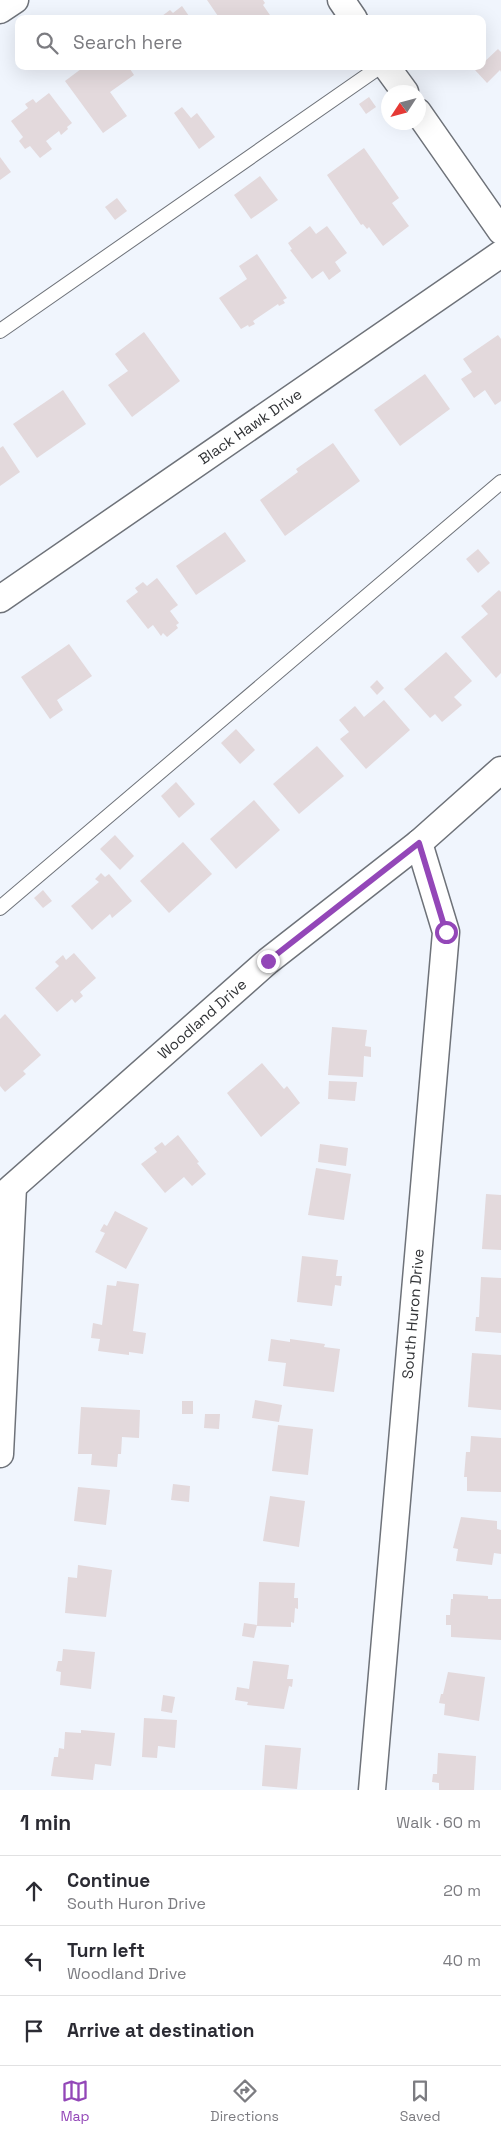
<!DOCTYPE html>
<meta charset="utf-8">
<style>
:root{--surface:#fff;--page:#f2f2f3;--text:#2b2b33;--muted:#7c7c81;--line:#e1e1e2;--accent:#9347b8}
body{margin:0;font-family:"Space Grotesk",sans-serif;background:var(--page);color:var(--text)}
.compass{position:absolute;left:381px;top:85px;width:45px;height:45px;border-radius:50%;background:var(--surface);box-shadow:0 5px 20px #0002;rotate:234deg}
.stop{position:absolute;width:15px;height:15px;margin:-11px;border:4px solid #9347b8;border-radius:50%;background:#fff}
.stop.end{background:#9347b8;border-color:#fff;box-shadow:0 1px 5px #0008}
.list{margin:0;padding:0;list-style:none}
h2{display:flex;justify-content:space-between;align-items:center;height:65px;margin:0;padding:0 20px;font-size:21px}
h2 small{font-size:16px;font-weight:400;color:var(--muted)}
.list li{display:grid;grid-template-columns:32px 1fr auto;gap:15px;align-items:center;box-sizing:border-box;height:70px;padding:0 20px;border-top:1px solid var(--line)}
.list b{display:block;font-size:19px;white-space:nowrap}
.list p{margin:0;font-size:16px;white-space:nowrap;color:var(--muted)}
.list em{font-size:16px;font-style:normal;color:var(--muted)}
.icon{flex:none;width:28px;height:28px;fill:none;stroke:currentColor;stroke-width:2;stroke-linecap:round;stroke-linejoin:round}
.map{position:relative;flex:none;width:501px;height:1790px;overflow:hidden}
.search{position:absolute;background:var(--surface);box-shadow:0 5px 20px #0002;left:15px;right:15px;top:15px;height:55px;display:flex;align-items:center;gap:12px;box-sizing:border-box;padding:0 18px;border-radius:10px;color:var(--muted);font-size:19px}
.sheet{height:275px;background:var(--surface)}
nav{display:flex;justify-content:space-around;align-items:center;box-sizing:border-box;height:70px;border-top:1px solid var(--line);background:var(--surface);font-size:14px;color:var(--muted)}
nav a{display:grid;justify-items:center;gap:2px}
nav .on{color:var(--accent)}
.map>svg:first-child{display:block}
</style>
<div class="map">
<svg width="501" height="1790" viewBox="0 0 501 1790">
<rect width="100%" height="100%" fill="#f0f5fd"/>
<!-- building -->
<g fill="#e3d9dc">
<path d="M 207,0 L 263,0 L 265,3 L 263,5 L 272,18 L 220,19 Z"/>
<path d="M 182,6 L 191,19 L 158,19 L 170,10 L 173,13 Z"/>
<path d="M 498,49 L 501,52 L 501,72 L 500,70 L 487,83 L 475,70 L 482,66 L 482,64 Z"/>
<path d="M 85,66 L 128,66 L 134,75 L 110,92 L 127,116 L 103,133 L 65,81 Z"/>
<path d="M 49,93 L 72,123 L 67,127 L 68,129 L 61,135 L 59,131 L 46,141 L 52,149 L 40,158 L 30,146 L 25,149 L 19,141 L 23,137 L 11,121 L 28,108 L 25,104 L 33,99 L 36,103 Z"/>
<path d="M 369,97 L 376,107 L 366,114 L 359,104 Z"/>
<path d="M 182,107 L 191,118 L 197,113 L 215,137 L 199,149 L 174,113 Z"/>
<path d="M 364,148 L 399,198 L 392,203 L 409,226 L 383,246 L 369,227 L 367,229 L 363,224 L 361,225 L 327,175 Z"/>
<path d="M 0,157 L 11,172 L 0,180 Z"/>
<path d="M 260,176 L 278,200 L 251,219 L 234,195 Z"/>
<path d="M 117,198 L 127,211 L 115,220 L 105,207 Z"/>
<path d="M 310,226 L 316,234 L 327,226 L 347,253 L 335,262 L 341,271 L 329,280 L 323,271 L 312,279 L 290,250 L 292,249 L 288,243 Z"/>
<path d="M 257,254 L 287,298 L 283,300 L 285,303 L 279,306 L 278,304 L 253,321 L 255,324 L 249,327 L 248,325 L 241,329 L 219,298 L 247,279 L 239,266 Z"/>
<path d="M 144,332 L 180,381 L 132,417 L 108,385 L 128,371 L 115,354 Z"/>
<path d="M 498,335 L 501,339 L 501,401 L 495,405 L 485,390 L 474,398 L 461,379 L 472,372 L 463,359 Z"/>
<path d="M 425,374 L 450,409 L 400,446 L 374,410 Z"/>
<path d="M 63,390 L 86,424 L 37,458 L 13,424 Z"/>
<path d="M 333,443 L 360,481 L 285,536 L 260,500 L 298,472 L 296,469 Z"/>
<path d="M 3,446 L 20,472 L 0,486 L 0,448 Z"/>
<path d="M 225,532 L 246,561 L 196,595 L 176,566 Z"/>
<path d="M 478,549 L 490,563 L 478,573 L 466,559 Z"/>
<path d="M 157,578 L 178,605 L 170,611 L 179,623 L 176,625 L 178,628 L 167,637 L 163,633 L 161,636 L 153,625 L 148,629 L 126,601 L 138,592 L 135,588 L 143,582 L 147,586 Z"/>
<path d="M 499,590 L 501,592 L 501,673 L 496,678 L 461,637 L 488,614 L 481,606 Z"/>
<path d="M 69,644 L 92,676 L 57,700 L 63,710 L 50,719 L 21,677 Z"/>
<path d="M 446,652 L 472,681 L 454,697 L 462,705 L 442,722 L 435,714 L 430,718 L 404,689 Z"/>
<path d="M 377,680 L 384,688 L 377,695 L 370,687 Z"/>
<path d="M 384,700 L 410,730 L 366,769 L 340,739 L 349,732 L 339,720 L 355,706 L 364,717 Z"/>
<path d="M 236,729 L 255,750 L 240,764 L 221,743 Z"/>
<path d="M 317,746 L 344,776 L 299,814 L 273,784 Z"/>
<path d="M 176,782 L 195,804 L 179,818 L 161,796 Z"/>
<path d="M 254,800 L 280,830 L 236,869 L 210,839 Z"/>
<path d="M 115,835 L 134,856 L 120,870 L 100,849 Z"/>
<path d="M 183,842 L 212,874 L 169,913 L 140,881 Z"/>
<path d="M 101,873 L 105,877 L 109,874 L 132,901 L 112,918 L 110,914 L 92,930 L 71,906 L 99,882 L 95,879 Z"/>
<path d="M 43,890 L 52,901 L 43,908 L 34,898 Z"/>
<path d="M 74,953 L 96,978 L 80,992 L 83,996 L 75,1003 L 72,999 L 57,1012 L 35,988 L 59,966 L 55,962 L 63,955 L 66,960 Z"/>
<path d="M 5,1014 L 41,1055 L 23,1071 L 26,1074 L 5,1092 L 0,1086 L 0,1019 Z"/>
<path d="M 332,1027 L 367,1030 L 365,1046 L 371,1047 L 371,1057 L 364,1056 L 363,1077 L 328,1075 Z"/>
<path d="M 262,1063 L 284,1089 L 287,1086 L 300,1103 L 261,1137 L 227,1093 Z"/>
<path d="M 329,1081 L 357,1082 L 355,1101 L 328,1099 Z"/>
<path d="M 178,1135 L 199,1162 L 197,1163 L 206,1174 L 192,1186 L 184,1177 L 165,1193 L 141,1164 L 157,1152 L 154,1148 L 162,1142 L 165,1146 Z"/>
<path d="M 320,1144 L 348,1148 L 346,1166 L 318,1162 Z"/>
<path d="M 316,1168 L 351,1174 L 344,1220 L 308,1215 Z"/>
<path d="M 486,1194 L 501,1195 L 501,1250 L 482,1249 Z"/>
<path d="M 115,1211 L 148,1228 L 126,1269 L 95,1252 L 105,1233 L 100,1231 L 104,1224 L 107,1226 Z"/>
<path d="M 302,1256 L 338,1260 L 336,1276 L 342,1276 L 341,1286 L 335,1285 L 332,1306 L 297,1302 Z"/>
<path d="M 481,1277 L 501,1278 L 501,1333 L 475,1331 L 476,1317 L 479,1317 Z"/>
<path d="M 117,1281 L 139,1284 L 133,1331 L 146,1333 L 143,1354 L 129,1352 L 129,1355 L 98,1351 L 100,1339 L 91,1338 L 93,1323 L 102,1325 L 107,1285 L 116,1286 Z"/>
<path d="M 271,1339 L 290,1342 L 290,1339 L 325,1344 L 324,1347 L 340,1349 L 334,1392 L 283,1386 L 286,1363 L 268,1361 Z"/>
<path d="M 472,1353 L 501,1355 L 501,1410 L 468,1407 Z"/>
<path d="M 255,1400 L 282,1405 L 279,1422 L 252,1418 Z"/>
<rect x="182" y="1401" width="11" height="13"/>
<path d="M 81,1407 L 140,1410 L 139,1438 L 122,1437 L 121,1454 L 118,1454 L 117,1467 L 91,1465 L 92,1454 L 78,1454 Z"/>
<path d="M 205,1414 L 220,1414 L 219,1429 L 204,1428 Z"/>
<path d="M 278,1425 L 313,1429 L 308,1475 L 272,1471 Z"/>
<path d="M 471,1436 L 501,1438 L 501,1492 L 467,1491 L 467,1477 L 464,1477 L 466,1452 L 470,1452 Z"/>
<path d="M 173,1484 L 190,1486 L 189,1502 L 171,1500 Z"/>
<path d="M 78,1487 L 110,1490 L 106,1525 L 74,1521 Z"/>
<path d="M 270,1496 L 305,1501 L 299,1547 L 263,1541 Z"/>
<path d="M 461,1517 L 497,1521 L 497,1529 L 501,1530 L 501,1554 L 494,1553 L 492,1565 L 456,1561 L 458,1549 L 453,1548 Z"/>
<path d="M 78,1565 L 112,1570 L 106,1617 L 65,1613 L 68,1577 L 77,1578 Z"/>
<path d="M 259,1582 L 295,1583 L 294,1598 L 298,1598 L 298,1609 L 295,1608 L 294,1623 L 291,1622 L 291,1627 L 257,1626 Z"/>
<path d="M 453,1594 L 488,1596 L 488,1599 L 501,1599 L 501,1640 L 451,1637 L 451,1625 L 446,1625 L 446,1615 L 450,1615 L 451,1599 L 453,1599 Z"/>
<path d="M 244,1623 L 257,1625 L 254,1638 L 242,1636 Z"/>
<path d="M 63,1649 L 95,1652 L 91,1689 L 60,1685 L 61,1672 L 56,1671 L 58,1661 L 62,1661 Z"/>
<path d="M 253,1661 L 289,1665 L 287,1679 L 293,1679 L 292,1687 L 289,1686 L 284,1709 L 247,1705 L 248,1702 L 235,1700 L 237,1687 L 249,1689 Z"/>
<path d="M 448,1672 L 485,1677 L 479,1721 L 444,1715 L 445,1704 L 439,1703 L 441,1694 L 443,1694 Z"/>
<path d="M 163,1695 L 175,1697 L 172,1713 L 161,1711 Z"/>
<path d="M 144,1718 L 177,1720 L 175,1748 L 158,1746 L 157,1758 L 142,1757 Z"/>
<path d="M 81,1730 L 115,1733 L 111,1766 L 95,1764 L 93,1780 L 51,1776 L 54,1757 L 58,1757 L 59,1748 L 64,1749 L 65,1732 L 81,1733 Z"/>
<path d="M 265,1745 L 301,1748 L 297,1789 L 262,1786 Z"/>
<path d="M 438,1753 L 476,1756 L 474,1790 L 439,1790 L 439,1783 L 432,1782 L 433,1774 L 437,1774 Z"/>
</g>
<g fill="none" stroke-linecap="round" stroke-linejoin="round">
<!-- lane casing -->
<g stroke="#6e7279" stroke-width="16">
<g id="lane">
<path d="M 0,331 L 381,66"/>
<path d="M 0,908 L 501,482"/>
</g>
</g>
<!-- street casing -->
<g stroke="#6e7279" stroke-width="29">
<g id="street">
<path d="M 341,0 L 354,19"/>
<path d="M 0,10 L 15,0"/>
<path d="M 386,66 L 405,92"/>
<path d="M 418,112 L 501,231"/>
<path id="s1" d="M 0,599 L 501,254"/>
<path id="s2" d="M 0,1198 L 268,961 L 419,843 L 501,770"/>
<path d="M 0,1454 L 13,1187"/>
<path id="s3" d="M 372,1790 L 446,932 L 419,843"/>
</g>
</g>
<!-- lane -->
<use href="#lane" stroke="#fff" stroke-width="14"/>
<!-- street -->
<use href="#street" stroke="#fff" stroke-width="26"/>
</g>
<g fill="none" stroke-linecap="round" stroke-linejoin="round">
<!-- route -->
<path stroke="#9347b8" stroke-width="6" d="M 268,961 L 419,843 L 446,932"/>
</g>
<g text-anchor="middle" stroke-width="4.5" stroke-linejoin="round" paint-order="stroke">
<!-- street labels -->
<g font-size="15" fill="#303235" stroke="#fff">
<text dy="5" stroke="none"><textPath href="#s1" startOffset="304">Black Hawk Drive</textPath></text>
<text dy="5" stroke="none"><textPath href="#s2" startOffset="270">Woodland Drive</textPath></text>
<text dy="5" stroke="none"><textPath href="#s3" startOffset="478">South Huron Drive</textPath></text>
</g>
</g>
</svg>
<svg class="compass" viewBox="-18 -18 36 36"><path d="M0-13l5 13h-10z" fill="#e53935"/><path d="M0 13l5-13h-10z" fill="#7c7c81"/></svg>
<div class="stop" style="left:446px;top:932px"></div>
<div class="stop end" style="left:268px;top:961px"></div>
<div class="search"><svg class="icon" aria-label="search" viewBox="0 0 24 24"><circle cx="10" cy="10" r="6"/><path d="M15 15l6 6"/></svg>Search here</div>
</div>
<section class="sheet">
<h2>1 min<small>Walk · 60 m</small></h2>
<ul class="list">
<li><svg class="icon" aria-label="ahead" viewBox="0 0 24 24"><path d="M12 20V5M6 11l6-6 6 6"/></svg><div><b>Continue</b><p>South Huron Drive</p></div><em>20 m</em></li>
<li><svg class="icon" aria-label="left" viewBox="0 0 24 24"><path d="M17 20v-9H6M10 6l-5 5 5 5"/></svg><div><b>Turn left</b><p>Woodland Drive</p></div><em>40 m</em></li>
<li><svg class="icon" aria-label="arrive" viewBox="0 0 24 24"><path d="M6 21V4h12l-3 4 3 4H6"/></svg><div><b>Arrive at destination</b></div></li>
</ul>
</section>
<nav>
<a class="on"><svg class="icon" aria-label="map" viewBox="0 0 24 24"><path d="M3 6l6-2 6 2 6-2v14l-6 2-6-2-6 2zM9 4v14M15 6v14"/></svg>Map</a>
<a><svg class="icon" aria-label="directions" viewBox="0 0 24 24"><path d="M12 3l9 9-9 9-9-9zM9 14v-3h6M13 9l2 2-2 2"/></svg>Directions</a>
<a><svg class="icon" aria-label="saved" viewBox="0 0 24 24"><path d="M7 4h10v16l-5-4-5 4z"/></svg>Saved</a>
</nav>
